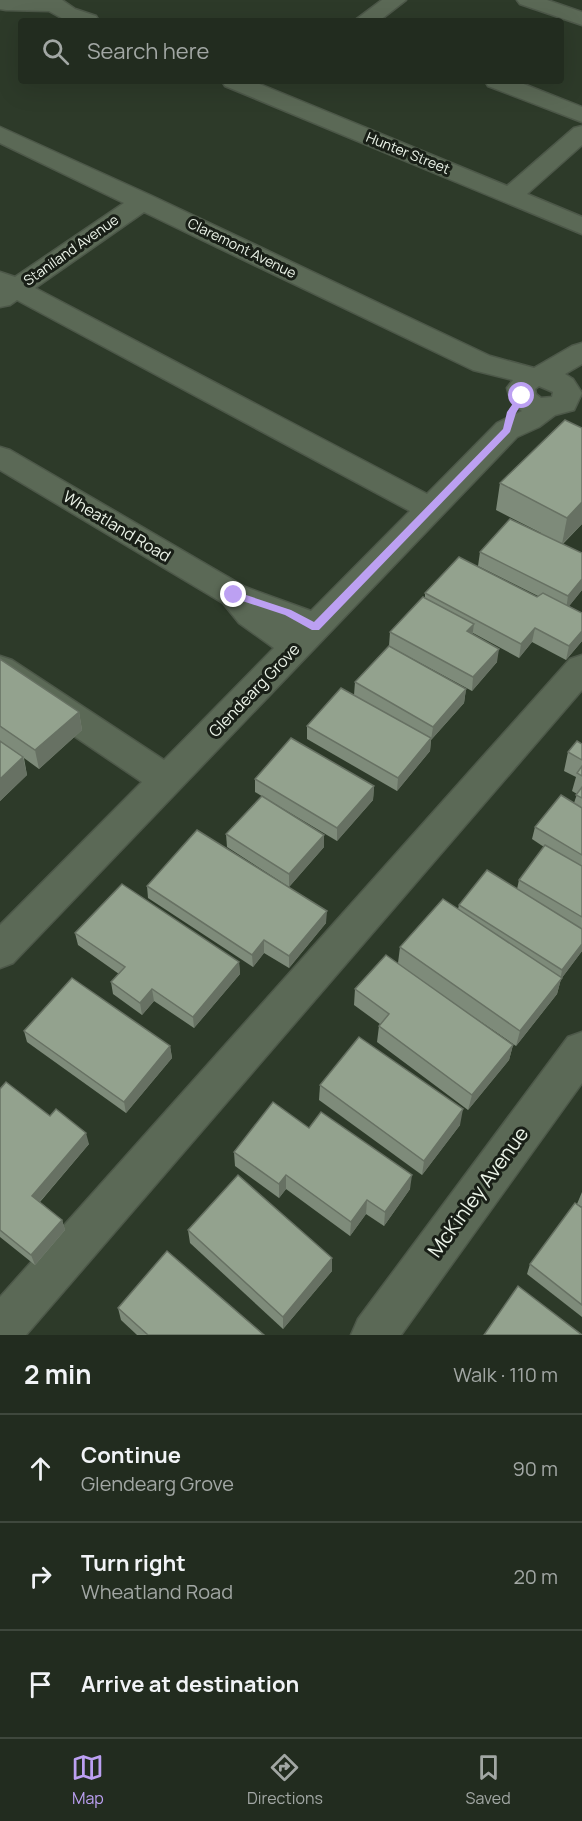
<!DOCTYPE html>
<meta charset="utf-8">
<style>
:root{--surface:#222c1f;--page:#2e382c;--text:#f1f3f6;--muted:#a2a7a4;--line:#3f483d;--accent:#bca0f2}
body{margin:0;font-family:Manrope,sans-serif;background:var(--page);color:var(--text)}
.stop{position:absolute;width:18px;height:18px;margin:-14px;border:4px solid #bca0f2;border-radius:50%;background:#fff}
.stop.end{background:#bca0f2;border-color:#fff;box-shadow:0 2px 6px #0008}
.list{margin:0;padding:0;list-style:none}
h2{display:flex;justify-content:space-between;align-items:center;height:78px;margin:0;padding:0 24px;font-size:26px}
h2 small{font-size:20px;font-weight:400;color:var(--muted)}
.list li{display:grid;grid-template-columns:39px 1fr auto;gap:18px;align-items:center;box-sizing:border-box;height:108px;padding:0 24px;border-top:2px solid var(--line)}
.list b{display:block;font-size:22px;white-space:nowrap}
.list p{margin:0;font-size:20px;white-space:nowrap;color:var(--muted)}
.list em{font-size:20px;font-style:normal;color:var(--muted)}
.icon{flex:none;width:33px;height:33px;fill:none;stroke:currentColor;stroke-width:2;stroke-linecap:round;stroke-linejoin:round}
.map{position:relative;flex:none;width:582px;height:1335px;overflow:hidden}
.search{position:absolute;background:var(--surface);box-shadow:0 6px 24px #0002;left:18px;right:18px;top:18px;height:66px;display:flex;align-items:center;gap:15px;box-sizing:border-box;padding:0 21px;border-radius:6px;color:var(--muted);font-size:22px}
.sheet{height:402px;background:var(--surface)}
nav{display:flex;justify-content:space-around;align-items:center;box-sizing:border-box;height:84px;border-top:2px solid var(--line);background:var(--surface);font-size:16px;color:var(--muted)}
nav a{display:grid;justify-items:center;gap:3px}
nav .on{color:var(--accent)}
.map>svg:first-child{display:block}
</style>
<div class="map">
<svg width="582" height="1335" viewBox="0 0 582 1335">
<rect width="100%" height="100%" fill="#2d3a29"/>
<g fill="none" stroke-linecap="round" stroke-linejoin="round">
<!-- minor casing -->
<g stroke="#4d5849" stroke-width="3">
<g id="minor">
<path d="M 0,0 L 62,0 L 75,9 L 96,16 L 99,21 L 67,21 L 49,11 L 6,10 L 0,9 Z"/>
<path d="M 382,0 L 406,0 L 379,21 L 354,21 Z"/>
<path d="M 517,0 L 547,0 L 582,12 L 582,25 L 520,4 Z"/>
<path d="M 222,81 L 252,81 L 507,186 L 574,128 L 582,126 L 582,145 L 527,194 L 582,217 L 582,234 L 225,86 Z"/>
<path d="M 485,81 L 516,81 L 582,107 L 582,122 L 488,86 Z"/>
<path d="M 0,127 L 152,196 L 490,356 L 534,368 L 572,346 L 582,343 L 582,364 L 565,374 L 573,379 L 582,393 L 574,410 L 555,415 L 539,427 L 517,437 L 13,963 L 0,968 L 0,925 L 142,782 L 0,686 L 0,656 L 12,660 L 164,760 L 274,648 L 239,623 L 223,603 L 0,470 L 0,447 L 10,450 L 245,587 L 311,611 L 410,511 L 17,300 L 10,305 L 0,307 L 0,272 L 15,277 L 124,203 L 0,143 ZM 144,212 L 473,370 L 513,380 L 507,388 C 509,398 514,406 522,411 L 497,423 L 427,494 L 35,288 ZM 539,386 L 553,392 L 552,397 L 541,398 L 536,394 L 535,389 Z"/>
<path d="M 582,655 L 582,690 L 26,1335 L 0,1335 L 0,1297 L 570,659 Z"/>
<path d="M 582,1032 L 582,1083 L 401,1335 L 351,1335 L 358,1319 L 568,1037 Z"/>
</g>
</g>
<!-- minor -->
<use href="#minor" fill="#5b6956" fill-rule="evenodd"/>
</g>
<!-- wall -->
<g fill="#7e8b7a">
<path d="M 582,428 L 582,524 L 563,544 L 582,553 L 582,590 L 569,606 L 582,613 L 582,641 L 566,660 L 532,642 L 519,658 L 473,633 L 473,634 L 497,662 L 472,691 L 389,646 L 390,632 L 425,598 L 425,593 L 538,596 L 478,566 L 480,552 L 541,533 L 496,510 L 500,483 Z"/>
<path d="M 0,659 L 79,712 L 82,730 L 39,769 L 24,758 L 27,775 L 0,801 Z"/>
<path d="M 355,682 L 466,689 L 464,703 L 431,740 L 430,751 L 397,791 L 307,739 L 307,726 L 354,695 Z"/>
<path d="M 582,744 L 582,951 L 561,979 L 557,994 L 516,1046 L 474,1017 L 513,1045 L 509,1060 L 468,1110 L 377,1042 L 379,1026 L 380,1024 L 354,1005 L 355,989 L 398,963 L 400,947 L 458,909 L 459,905 L 517,889 L 519,880 L 544,847 L 532,839 L 535,827 L 574,803 L 577,794 L 572,791 L 576,777 L 564,771 L 568,752 Z"/>
<path d="M 255,779 L 374,786 L 373,800 L 337,841 L 255,792 Z"/>
<path d="M 226,834 L 324,835 L 324,847 L 289,887 L 227,847 Z"/>
<path d="M 147,886 L 326,923 L 289,968 L 264,953 L 253,967 L 148,898 Z"/>
<path d="M 75,933 L 239,962 L 240,974 L 194,1028 L 154,1001 L 142,1015 L 113,994 L 111,982 L 119,974 L 78,945 Z"/>
<path d="M 24,1031 L 170,1046 L 172,1058 L 126,1113 L 27,1042 Z"/>
<path d="M 320,1085 L 460,1125 L 422,1175 L 319,1100 Z"/>
<path d="M 0,1089 L 50,1116 L 89,1144 L 40,1202 L 62,1220 L 65,1230 L 35,1265 L 0,1237 Z"/>
<path d="M 309,1128 L 410,1189 L 384,1226 L 366,1214 L 350,1236 L 286,1189 L 279,1198 L 235,1166 L 234,1152 Z"/>
<path d="M 582,1192 L 582,1207 L 577,1204 Z"/>
<path d="M 582,1208 L 582,1317 L 527,1274 L 530,1264 Z"/>
<path d="M 188,1230 L 332,1271 L 283,1329 L 190,1243 Z"/>
<path d="M 118,1308 L 264,1335 L 137,1335 L 121,1320 Z"/>
</g>
<!-- shaded-wall -->
<g fill="#677163">
<path d="M 582,502 L 582,524 L 562,544 L 567,518 Z"/>
<path d="M 582,579 L 582,590 L 566,610 L 568,596 Z"/>
<path d="M 474,624 L 472,638 L 467,631 Z"/>
<path d="M 535,628 L 532,642 L 519,658 L 521,644 Z"/>
<path d="M 582,631 L 582,641 L 566,660 L 569,646 Z"/>
<path d="M 499,649 L 497,662 L 472,691 L 473,677 Z"/>
<path d="M 466,689 L 464,703 L 431,740 L 433,727 Z"/>
<path d="M 79,712 L 82,730 L 39,769 L 35,750 Z"/>
<path d="M 431,738 L 430,751 L 397,791 L 398,778 Z"/>
<path d="M 23,757 L 27,775 L 0,801 L 0,779 Z"/>
<path d="M 374,786 L 373,800 L 337,841 L 337,828 Z"/>
<path d="M 324,835 L 324,847 L 289,887 L 289,874 Z"/>
<path d="M 327,911 L 326,923 L 289,968 L 289,956 Z"/>
<path d="M 264,940 L 264,953 L 253,967 L 252,955 Z"/>
<path d="M 582,944 L 582,951 L 561,979 L 557,994 L 516,1046 L 520,1031 L 560,981 L 562,970 Z"/>
<path d="M 239,962 L 240,974 L 194,1028 L 193,1017 Z"/>
<path d="M 152,989 L 154,1001 L 142,1015 L 140,1003 Z"/>
<path d="M 513,1045 L 509,1060 L 468,1110 L 472,1095 Z"/>
<path d="M 170,1046 L 172,1058 L 126,1113 L 124,1102 Z"/>
<path d="M 463,1109 L 460,1125 L 422,1175 L 424,1161 Z"/>
<path d="M 86,1133 L 89,1144 L 36,1206 L 32,1196 Z"/>
<path d="M 286,1175 L 286,1189 L 279,1198 L 279,1184 Z"/>
<path d="M 412,1175 L 410,1189 L 384,1226 L 385,1212 Z"/>
<path d="M 367,1200 L 366,1214 L 350,1236 L 351,1222 Z"/>
<path d="M 62,1220 L 65,1230 L 35,1265 L 31,1255 Z"/>
<path d="M 332,1258 L 332,1271 L 283,1329 L 283,1317 Z"/>
</g>
<!-- building -->
<g fill="#93a28e" stroke="#677163" stroke-width="1.5">
<path d="M 565,420 L 582,428 L 582,502 L 567,518 L 500,483 Z"/>
<path d="M 510,519 L 582,553 L 582,579 L 568,596 L 480,552 Z"/>
<path d="M 459,557 L 537,597 L 543,593 L 582,613 L 582,631 L 569,646 L 535,628 L 521,644 L 425,593 Z"/>
<path d="M 423,597 L 474,624 L 467,631 L 499,649 L 473,677 L 390,632 Z"/>
<path d="M 389,646 L 466,689 L 433,727 L 355,682 Z"/>
<path d="M 0,659 L 79,712 L 35,750 L 0,726 Z"/>
<path d="M 341,688 L 431,738 L 398,778 L 307,726 Z"/>
<path d="M 291,738 L 374,786 L 337,828 L 255,779 Z"/>
<path d="M 0,741 L 23,757 L 0,779 Z"/>
<path d="M 577,741 L 582,744 L 582,760 L 568,752 Z"/>
<path d="M 582,766 L 582,776 L 577,773 Z"/>
<path d="M 582,787 L 582,798 L 576,795 Z"/>
<path d="M 561,795 L 582,808 L 582,855 L 535,827 Z"/>
<path d="M 262,796 L 324,835 L 289,874 L 226,834 Z"/>
<path d="M 197,830 L 327,911 L 289,956 L 264,940 L 252,955 L 147,886 Z"/>
<path d="M 545,845 L 582,866 L 582,917 L 519,880 Z"/>
<path d="M 487,870 L 582,929 L 582,944 L 562,970 L 459,905 Z"/>
<path d="M 122,884 L 239,962 L 193,1017 L 152,989 L 140,1003 L 111,982 L 125,967 L 75,933 Z"/>
<path d="M 443,899 L 562,978 L 520,1031 L 400,947 Z"/>
<path d="M 386,955 L 513,1045 L 472,1095 L 379,1026 L 389,1014 L 355,989 Z"/>
<path d="M 72,978 L 170,1046 L 124,1102 L 24,1031 Z"/>
<path d="M 359,1037 L 463,1109 L 424,1161 L 320,1085 Z"/>
<path d="M 6,1082 L 50,1116 L 56,1109 L 86,1133 L 32,1196 L 62,1220 L 31,1255 L 0,1230 L 0,1089 Z"/>
<path d="M 273,1102 L 309,1128 L 321,1112 L 412,1175 L 385,1212 L 367,1200 L 351,1222 L 286,1175 L 279,1184 L 234,1152 Z"/>
<path d="M 238,1175 L 332,1258 L 283,1317 L 188,1230 Z"/>
<path d="M 575,1203 L 582,1208 L 582,1305 L 530,1264 Z"/>
<path d="M 167,1251 L 264,1335 L 148,1335 L 118,1308 Z"/>
<path d="M 518,1286 L 582,1335 L 484,1335 Z"/>
</g>
<!-- route -->
<path fill="#bca0f2" d="M 519,395 L 526,396 L 516,413 L 510,432 L 319,630 L 312,630 L 285,615 L 230,597 L 230,592 L 234,591 L 291,610 L 314,622 L 503,429 L 507,412 Z"/>
<g text-anchor="middle" stroke-width="6" stroke-linejoin="round" paint-order="stroke">
<!-- far-street labels -->
<g font-size="14" fill="#ecf4e9" stroke="#191f17">
<text transform="translate(408 153) rotate(22)" y="5">Hunter Street</text>
<text transform="translate(242 248) rotate(26)" y="5">Claremont Avenue</text>
<text transform="translate(71 250) rotate(-35)" y="5">Staniland Avenue</text>
</g>
<!-- street labels -->
<g font-size="16" fill="#ecf4e9" stroke="#191f17">
<text transform="translate(117 526) rotate(31)" y="6">Wheatland Road</text>
<text transform="translate(254 690) rotate(-46)" y="6">Glendearg Grove</text>
</g>
<!-- near-street labels -->
<g font-size="20" fill="#ecf4e9" stroke="#191f17">
<text transform="translate(478 1192) rotate(-54)" y="7">McKinley Avenue</text>
</g>
</g>
</svg>
<div class="stop" style="left:522px;top:396px"></div>
<div class="stop end" style="left:234px;top:595px"></div>
<div class="search"><svg class="icon" aria-label="search" viewBox="0 0 24 24"><circle cx="10" cy="10" r="6"/><path d="M15 15l6 6"/></svg>Search here</div>
</div>
<section class="sheet">
<h2>2 min<small>Walk · 110 m</small></h2>
<ul class="list">
<li><svg class="icon" aria-label="ahead" viewBox="0 0 24 24"><path d="M12 20V5M6 11l6-6 6 6"/></svg><div><b>Continue</b><p>Glendearg Grove</p></div><em>90 m</em></li>
<li><svg class="icon" aria-label="right" viewBox="0 0 24 24"><path d="M7 20v-9h11M14 6l5 5-5 5"/></svg><div><b>Turn right</b><p>Wheatland Road</p></div><em>20 m</em></li>
<li><svg class="icon" aria-label="arrive" viewBox="0 0 24 24"><path d="M6 21V4h12l-3 4 3 4H6"/></svg><div><b>Arrive at destination</b></div></li>
</ul>
</section>
<nav>
<a class="on"><svg class="icon" aria-label="map" viewBox="0 0 24 24"><path d="M3 6l6-2 6 2 6-2v14l-6 2-6-2-6 2zM9 4v14M15 6v14"/></svg>Map</a>
<a><svg class="icon" aria-label="directions" viewBox="0 0 24 24"><path d="M12 3l9 9-9 9-9-9zM9 14v-3h6M13 9l2 2-2 2"/></svg>Directions</a>
<a><svg class="icon" aria-label="saved" viewBox="0 0 24 24"><path d="M7 4h10v16l-5-4-5 4z"/></svg>Saved</a>
</nav>
